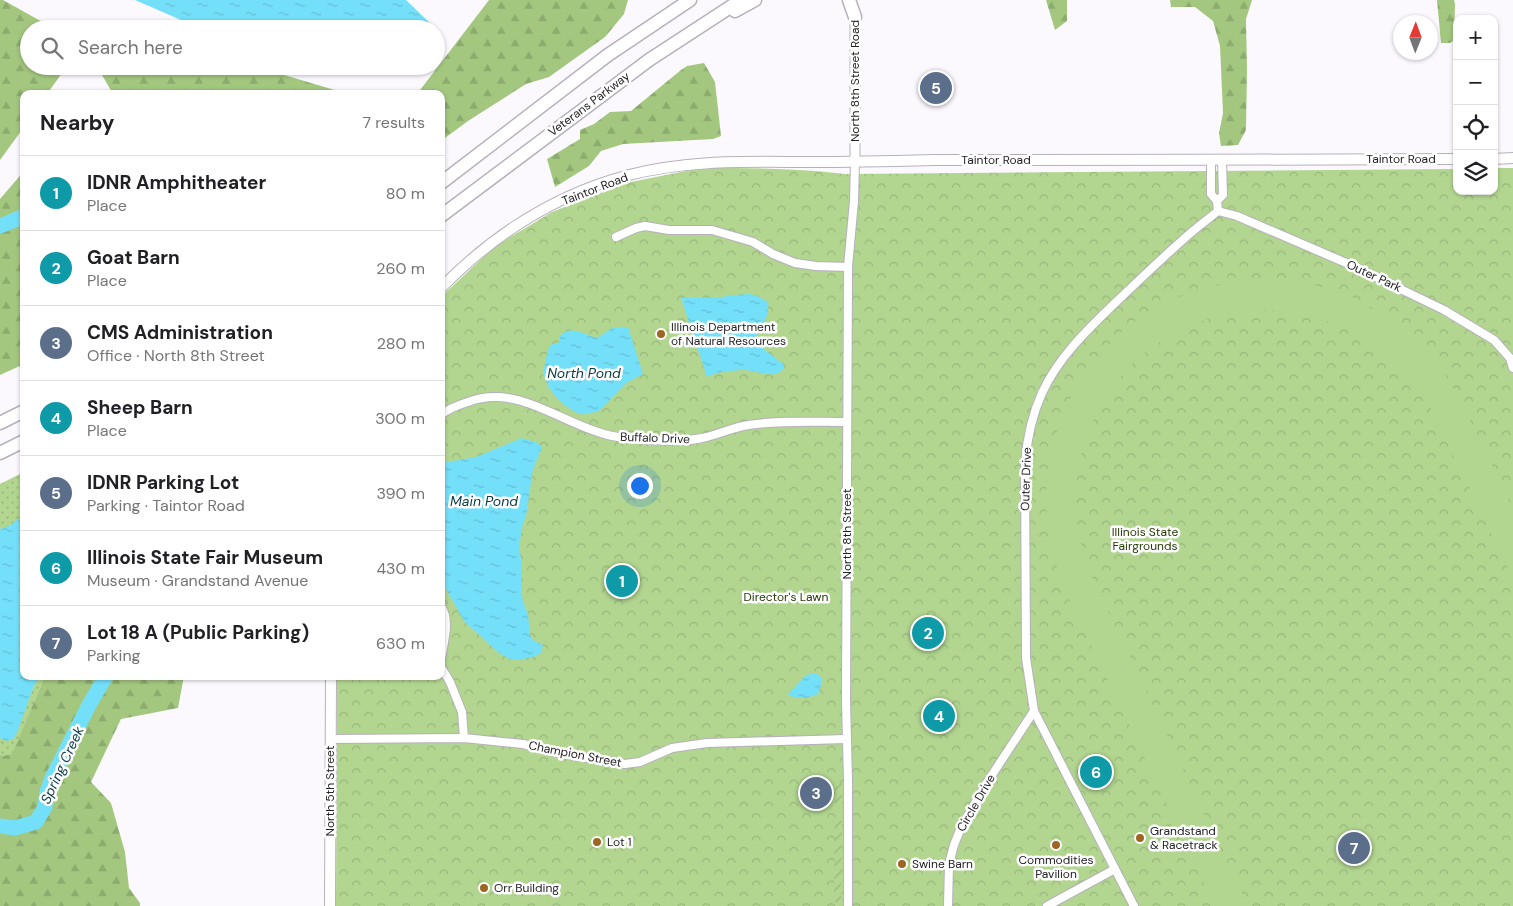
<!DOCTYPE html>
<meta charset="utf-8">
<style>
:root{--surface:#fff;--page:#f2f2f2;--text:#202124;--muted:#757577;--line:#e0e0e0;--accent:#111827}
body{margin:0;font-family:"DM Sans",sans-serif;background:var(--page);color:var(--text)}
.controls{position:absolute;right:15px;top:15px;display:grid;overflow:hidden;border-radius:10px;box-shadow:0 1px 4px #0004}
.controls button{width:45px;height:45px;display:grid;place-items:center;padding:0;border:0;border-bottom:1px solid var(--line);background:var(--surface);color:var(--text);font:25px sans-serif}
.compass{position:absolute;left:1393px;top:15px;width:45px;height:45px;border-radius:50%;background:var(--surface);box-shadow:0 1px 4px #0004;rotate:1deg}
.you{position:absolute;left:639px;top:485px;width:18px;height:18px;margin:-12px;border:4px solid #fff;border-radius:50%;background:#1a73e8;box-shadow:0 0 0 8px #1a73e833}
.badge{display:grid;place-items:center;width:32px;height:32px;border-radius:50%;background:var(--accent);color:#fff;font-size:16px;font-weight:700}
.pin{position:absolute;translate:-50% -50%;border:2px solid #fff;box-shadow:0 1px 5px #0006}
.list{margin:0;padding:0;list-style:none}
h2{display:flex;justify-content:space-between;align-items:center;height:65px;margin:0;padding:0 20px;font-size:21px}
h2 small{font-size:16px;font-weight:400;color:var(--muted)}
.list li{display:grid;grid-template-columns:32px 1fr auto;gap:15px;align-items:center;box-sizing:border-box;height:75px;padding:0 20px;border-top:1px solid var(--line)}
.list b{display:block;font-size:19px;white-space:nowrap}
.list p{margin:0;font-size:16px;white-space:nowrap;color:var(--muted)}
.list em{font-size:16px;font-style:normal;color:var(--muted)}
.icon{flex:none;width:28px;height:28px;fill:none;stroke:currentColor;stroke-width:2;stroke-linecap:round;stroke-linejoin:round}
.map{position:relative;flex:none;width:1513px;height:906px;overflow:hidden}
.search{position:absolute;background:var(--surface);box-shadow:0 1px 4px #0004;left:20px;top:20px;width:425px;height:55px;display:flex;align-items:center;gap:12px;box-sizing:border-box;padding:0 18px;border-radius:28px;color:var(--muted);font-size:19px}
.panel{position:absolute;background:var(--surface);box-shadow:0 1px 4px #0004;left:20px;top:90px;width:425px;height:590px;border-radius:10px}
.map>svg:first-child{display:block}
</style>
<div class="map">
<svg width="1513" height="906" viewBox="0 0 1513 906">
<defs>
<pattern id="grass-dots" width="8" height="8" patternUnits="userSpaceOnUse" patternTransform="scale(1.25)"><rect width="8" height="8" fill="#b2d690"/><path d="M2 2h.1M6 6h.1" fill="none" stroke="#99b77c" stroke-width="1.8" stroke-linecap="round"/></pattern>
<pattern id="forest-firs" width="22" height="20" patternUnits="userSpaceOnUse" patternTransform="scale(1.25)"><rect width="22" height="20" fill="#a3c77f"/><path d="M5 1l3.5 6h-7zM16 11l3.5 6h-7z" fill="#8cab6e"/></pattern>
<pattern id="park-crowns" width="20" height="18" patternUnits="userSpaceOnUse" patternTransform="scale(1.25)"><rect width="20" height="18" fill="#b2d690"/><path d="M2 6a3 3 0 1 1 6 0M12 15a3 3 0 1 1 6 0" fill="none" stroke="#99b77c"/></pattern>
<pattern id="garden-furrows" width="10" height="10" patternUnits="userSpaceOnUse" patternTransform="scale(1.25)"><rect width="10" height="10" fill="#b2d690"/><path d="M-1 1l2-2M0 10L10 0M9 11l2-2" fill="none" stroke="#99b77c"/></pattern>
<pattern id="water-ripples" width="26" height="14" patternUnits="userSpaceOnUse" patternTransform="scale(1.25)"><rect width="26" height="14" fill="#74dff9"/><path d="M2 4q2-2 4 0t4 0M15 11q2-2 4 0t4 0" fill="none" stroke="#64bfd5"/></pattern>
</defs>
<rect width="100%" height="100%" fill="#fcf9fe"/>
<!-- grass -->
<path fill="url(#grass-dots)" d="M 24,472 L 24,676 L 45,676 L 12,755 L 2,756 L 0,754 L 0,484 Z"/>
<!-- forest -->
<g fill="url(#forest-firs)">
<path d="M 0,0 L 3,0 L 55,29 L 29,29 L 29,66 L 67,66 L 47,94 L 24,94 L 24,127 L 0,160 Z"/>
<path d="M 489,0 L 628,0 L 624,14 L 605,37 L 549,77 L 526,84 L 468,121 L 441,141 L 441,94 L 417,94 Z"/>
<path d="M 1046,0 L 1067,0 L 1067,21 L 1055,30 Z"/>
<path d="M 1170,0 L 1252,0 L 1246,19 L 1247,70 L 1246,130 L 1238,145 L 1221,146 L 1219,133 L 1223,113 L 1220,46 L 1213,21 L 1195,7 L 1171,7 Z"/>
<path d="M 1437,0 L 1454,0 L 1455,4 L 1454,40 L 1450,43 L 1441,43 Z"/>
<path d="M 133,21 L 152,29 L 110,29 L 110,28 Z"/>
<path d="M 704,63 L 715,82 L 721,136 L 713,139 L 623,144 L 601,151 L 589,166 L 555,187 L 547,159 L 580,139 L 580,130 L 594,124 L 610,112 L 631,111 L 681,70 L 687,66 Z"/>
<path d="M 102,66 L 254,66 L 348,94 L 113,94 L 102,75 Z"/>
<path d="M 24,171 L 24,364 L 0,375 L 0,199 Z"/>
<path d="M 45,676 L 184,676 L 178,708 L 121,719 L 91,782 L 111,803 L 125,852 L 129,888 L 140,903 L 140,906 L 0,906 L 0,754 L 2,756 L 12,754 Z"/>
</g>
<!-- park -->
<path fill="url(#park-crowns)" d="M 701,168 C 750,168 797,168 845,174 L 1457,169 L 1457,191 L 1494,191 L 1494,168 L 1513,168 L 1513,906 L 336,906 L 337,676 L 441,676 L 441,297 L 494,247 L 552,212 L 626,183 Z"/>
<!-- garden -->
<g fill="url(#garden-furrows)">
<rect x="835" y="783" width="7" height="23"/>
<path d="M 835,821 L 842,821 L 841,900 L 839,902 L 834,902 Z"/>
</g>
<!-- pitch -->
<path fill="#b2d690" d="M 1264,279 L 1289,280 L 1314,285 L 1338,292 L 1355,299 L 1389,319 L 1405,331 L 1435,362 L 1446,376 L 1464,407 L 1513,509 L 1513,578 L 1428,403 C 1415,384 1401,366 1383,352 C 1289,277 1150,307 1096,414 C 1077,452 1071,498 1080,539 C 1083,553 1089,566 1093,579 L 1248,906 L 1215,906 L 1066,592 C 1058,571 1051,550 1048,527 C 1036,432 1089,333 1179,297 C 1207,286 1235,281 1264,279 Z"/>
<!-- water -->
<g fill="url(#water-ripples)">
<path d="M 135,0 L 406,0 L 436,29 L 210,29 L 181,20 Z"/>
<path d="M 344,66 L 406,66 C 387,78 364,72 344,66 Z"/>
<path d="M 749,294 L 757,296 L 768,302 C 770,315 762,326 756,337 L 760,346 L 783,364 L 783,369 C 773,381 756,369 742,370 C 730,371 718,371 707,377 L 681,298 L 715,298 L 734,295 Z"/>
<path d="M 628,327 L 643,374 L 626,383 L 597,413 L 596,411 C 591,413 586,415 580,414 C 568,410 545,390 546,377 L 543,376 C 543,372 548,349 550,345 L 560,342 L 560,336 C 570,324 585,335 597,338 L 612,328 Z"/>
<path d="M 522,438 L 538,443 L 541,446 L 541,450 L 533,469 L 526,516 L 523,523 L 519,545 L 522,568 L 521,588 L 523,602 L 528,614 L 530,635 L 533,640 L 543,645 L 541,653 L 533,657 L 518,660 L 510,659 L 499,653 L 464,621 L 441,580 L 441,463 L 476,457 Z"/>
<path d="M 24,518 L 24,676 L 39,676 L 33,688 L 17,733 L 13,739 L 6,741 L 0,738 L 0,529 L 11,525 L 18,519 Z"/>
<path d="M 816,673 L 821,677 L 821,686 L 818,694 C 807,699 799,699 788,695 L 789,693 L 806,675 Z"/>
</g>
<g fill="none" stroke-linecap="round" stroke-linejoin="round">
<!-- river -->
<g stroke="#74dff9" stroke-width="15">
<path d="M 0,226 L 24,216"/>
<path d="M 0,826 L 15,828 L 36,822 L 45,807 L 47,792 L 52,778 L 89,705 L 106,676"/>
</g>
<!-- minor casing -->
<g stroke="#b6b0bb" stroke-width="10">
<g id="minor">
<path d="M 1217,201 L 1223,195 L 1222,160"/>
<path d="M 1218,211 L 1237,216 L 1351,265 L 1444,310 L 1494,340 L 1510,358 L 1513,368"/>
<path d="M 616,237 L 636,228 L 645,226 L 669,230 L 712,230 L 753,242 L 773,254 L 795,263 L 816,266 L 848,267"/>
<path d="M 441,415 C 449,408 458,405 468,402 C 518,383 561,424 608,435 C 628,440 682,443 702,438 C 718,435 733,427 749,425 C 781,420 815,422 847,422"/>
<path d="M 441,606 C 451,621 443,643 441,660"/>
<path d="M 441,667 L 450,682 L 462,712 L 464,738"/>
<path d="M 331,739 L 464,738 L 523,744 L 563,754 L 625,764 L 640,762 L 672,748 L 707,743 L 846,739"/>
<path d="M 848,906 L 848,781 L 846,700 L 848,267 L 854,201 L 855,161"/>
<path d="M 948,906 L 949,864 L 954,845 L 960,830 L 986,784 L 1034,711"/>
<path d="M 1047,906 L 1115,869"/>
<path d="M 1134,906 L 1034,711 L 1026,658 L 1025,463 C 1027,439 1032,415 1042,393 C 1058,358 1086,331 1113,305 C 1137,282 1161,259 1186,237 C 1196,228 1207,220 1218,211 L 1217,201 L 1211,194 L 1211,160"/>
</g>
</g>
<!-- tertiary casing -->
<g stroke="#b6b0bb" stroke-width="11">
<path id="tertiary" d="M 855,13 L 855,161"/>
</g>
<!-- secondary casing -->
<g stroke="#b6b0bb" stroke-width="12">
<g id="secondary">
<path d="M 1494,159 L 1513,158"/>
<path d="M 441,288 C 493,235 557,194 629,175 C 691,159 750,162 813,162 C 853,162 894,161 934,160 C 1108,160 1283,160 1457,159"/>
<path d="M 330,906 L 331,676"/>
</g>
</g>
<!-- trunk casing -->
<g stroke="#b6b0bb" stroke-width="15">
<g id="trunk">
<path d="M 849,0 L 855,17"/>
<path d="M 735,11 L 755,0"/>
<path d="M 441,183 L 608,55 L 690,0"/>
<path d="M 441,216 L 649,60 L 741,0"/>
<path d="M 0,423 L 24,411"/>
<path d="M 0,453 L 24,441"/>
</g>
</g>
<!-- minor -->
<use href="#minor" stroke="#fff" stroke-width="8"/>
<!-- tertiary -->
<use href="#tertiary" stroke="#fff" stroke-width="9"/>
<!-- secondary -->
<use href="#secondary" stroke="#fff" stroke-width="10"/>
<!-- trunk -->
<use href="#trunk" stroke="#fff" stroke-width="12"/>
</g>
<!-- markers -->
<g fill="#9e6523" stroke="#fff" stroke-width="2">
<circle cx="661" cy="334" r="5"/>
<circle cx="1140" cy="838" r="5"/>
<circle cx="597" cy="842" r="5"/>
<circle cx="1056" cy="845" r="5"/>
<circle cx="902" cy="864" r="5"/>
<circle cx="484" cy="888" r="5"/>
</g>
<g text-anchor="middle" stroke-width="5" stroke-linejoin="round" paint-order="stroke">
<!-- street labels -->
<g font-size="12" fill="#252226" stroke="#fff">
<text transform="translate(855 81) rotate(-90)" y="4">North 8th Street Road</text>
<text transform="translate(589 104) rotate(-37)" y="4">Veterans Parkway</text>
<text x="1401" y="163">Taintor Road</text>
<text x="996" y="164">Taintor Road</text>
<text transform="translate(595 189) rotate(-21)" y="4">Taintor Road</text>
<text transform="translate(1374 276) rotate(25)" y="4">Outer Park</text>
<text transform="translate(655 438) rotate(2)" y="4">Buffalo Drive</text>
<text transform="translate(1026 479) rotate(-88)" y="4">Outer Drive</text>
<text transform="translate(847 534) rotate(-90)" y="4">North 8th Street</text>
<text transform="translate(575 754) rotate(11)" y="4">Champion Street</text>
<text transform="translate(330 791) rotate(-90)" y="4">North 5th Street</text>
<text transform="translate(976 803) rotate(-60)" y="4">Circle Drive</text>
</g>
<!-- poi labels -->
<g font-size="12" fill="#252226" stroke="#fff" text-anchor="start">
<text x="671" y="331">Illinois Department<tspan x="671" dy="14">of Natural Resources</tspan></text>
<text x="1150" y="835">Grandstand<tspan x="1150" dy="14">&amp; Racetrack</tspan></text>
<text x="607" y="846">Lot 1</text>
<text x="1056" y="864" text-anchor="middle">Commodities<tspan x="1056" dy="14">Pavilion</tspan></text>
<text x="912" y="868">Swine Barn</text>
<text x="494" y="892">Orr Building</text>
</g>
<!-- park labels -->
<g font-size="12" fill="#253b06" stroke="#fff">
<text x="1145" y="536">Illinois State<tspan x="1145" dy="14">Fairgrounds</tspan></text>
<text x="786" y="601">Director's Lawn</text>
</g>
<!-- water labels -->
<g font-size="14" font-style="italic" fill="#083c46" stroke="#fff">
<text x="584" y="378">North Pond</text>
<text x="484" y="506">Main Pond</text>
<text transform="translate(62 765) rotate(-65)" y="5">Spring Creek</text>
</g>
</g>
</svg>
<div class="controls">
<button>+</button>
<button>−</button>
<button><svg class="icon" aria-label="locate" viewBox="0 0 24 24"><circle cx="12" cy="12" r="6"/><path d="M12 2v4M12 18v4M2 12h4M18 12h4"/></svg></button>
<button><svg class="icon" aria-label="layers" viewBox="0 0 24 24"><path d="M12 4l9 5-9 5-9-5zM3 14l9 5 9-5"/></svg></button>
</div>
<svg class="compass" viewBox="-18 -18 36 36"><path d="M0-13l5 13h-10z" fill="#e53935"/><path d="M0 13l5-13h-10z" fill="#757577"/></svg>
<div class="you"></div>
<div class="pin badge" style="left:622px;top:581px;background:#0f9aa8">1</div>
<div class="pin badge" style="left:928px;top:633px;background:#0f9aa8">2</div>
<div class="pin badge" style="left:816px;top:793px;background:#5c6f8a">3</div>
<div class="pin badge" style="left:939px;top:716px;background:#0f9aa8">4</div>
<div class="pin badge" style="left:936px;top:88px;background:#5c6f8a">5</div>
<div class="pin badge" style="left:1096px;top:772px;background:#0f9aa8">6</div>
<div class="pin badge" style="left:1354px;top:848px;background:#5c6f8a">7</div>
<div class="search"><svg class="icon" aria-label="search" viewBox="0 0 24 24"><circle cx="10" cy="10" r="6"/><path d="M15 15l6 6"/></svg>Search here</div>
<section class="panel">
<h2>Nearby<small>7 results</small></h2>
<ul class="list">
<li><span class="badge" style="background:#0f9aa8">1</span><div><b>IDNR Amphitheater</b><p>Place</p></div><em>80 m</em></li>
<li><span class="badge" style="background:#0f9aa8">2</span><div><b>Goat Barn</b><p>Place</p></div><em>260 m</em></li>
<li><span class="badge" style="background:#5c6f8a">3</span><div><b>CMS Administration</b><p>Office · North 8th Street</p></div><em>280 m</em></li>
<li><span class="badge" style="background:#0f9aa8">4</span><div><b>Sheep Barn</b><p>Place</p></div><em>300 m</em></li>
<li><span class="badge" style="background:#5c6f8a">5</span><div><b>IDNR Parking Lot</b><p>Parking · Taintor Road</p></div><em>390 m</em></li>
<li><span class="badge" style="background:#0f9aa8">6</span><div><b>Illinois State Fair Museum</b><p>Museum · Grandstand Avenue</p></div><em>430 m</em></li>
<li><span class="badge" style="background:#5c6f8a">7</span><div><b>Lot 18 A (Public Parking)</b><p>Parking</p></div><em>630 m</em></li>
</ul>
</section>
</div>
